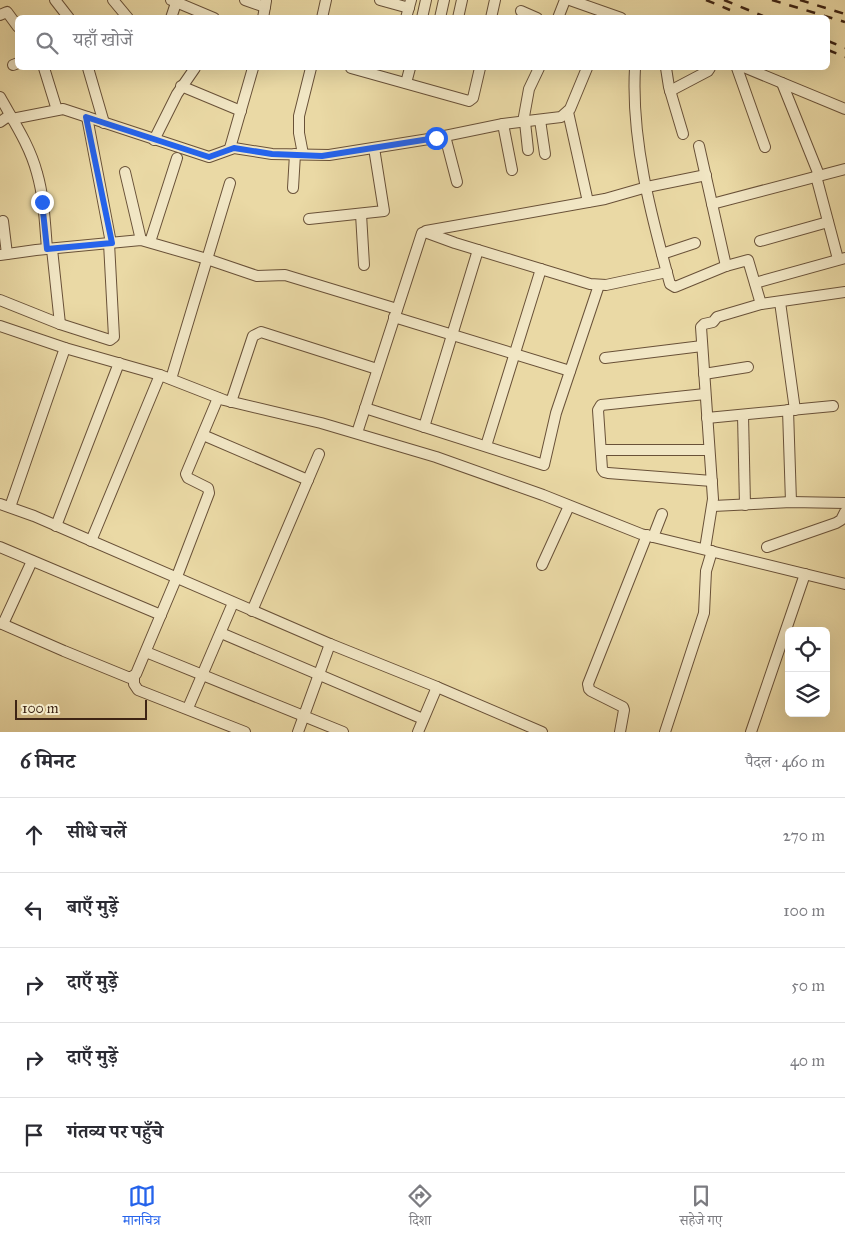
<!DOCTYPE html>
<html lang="hi">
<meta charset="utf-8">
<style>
:root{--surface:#fff;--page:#f7f7f7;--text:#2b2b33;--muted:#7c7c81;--line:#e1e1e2;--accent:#2563eb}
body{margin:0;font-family:"IM FELL Great Primer","Noto Serif Devanagari",serif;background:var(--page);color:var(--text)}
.controls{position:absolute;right:15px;bottom:15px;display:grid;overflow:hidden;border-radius:8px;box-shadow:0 5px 20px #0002}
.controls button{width:45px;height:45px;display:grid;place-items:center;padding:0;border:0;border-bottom:1px solid var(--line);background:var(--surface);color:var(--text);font:25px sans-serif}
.scale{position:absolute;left:15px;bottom:12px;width:132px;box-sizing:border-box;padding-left:5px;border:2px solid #3e2414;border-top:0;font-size:14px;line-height:18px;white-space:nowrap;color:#3e2414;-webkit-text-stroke:4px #f1e6c4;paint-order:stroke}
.stop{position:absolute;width:15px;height:15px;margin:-11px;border:4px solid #2563eb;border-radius:50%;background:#fff}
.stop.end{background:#2563eb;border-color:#fff;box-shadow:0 1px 5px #0008}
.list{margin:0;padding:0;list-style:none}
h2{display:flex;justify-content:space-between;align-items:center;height:65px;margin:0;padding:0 20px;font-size:21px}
h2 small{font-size:16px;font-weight:400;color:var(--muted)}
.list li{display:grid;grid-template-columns:32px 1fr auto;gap:15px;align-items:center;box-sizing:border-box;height:75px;padding:0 20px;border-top:1px solid var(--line)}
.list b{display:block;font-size:19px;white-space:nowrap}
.list em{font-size:16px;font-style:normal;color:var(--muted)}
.icon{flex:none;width:28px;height:28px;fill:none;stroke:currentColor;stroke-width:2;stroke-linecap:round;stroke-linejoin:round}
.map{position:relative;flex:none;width:845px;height:732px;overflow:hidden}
.search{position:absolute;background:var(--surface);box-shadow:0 5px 20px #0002;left:15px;right:15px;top:15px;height:55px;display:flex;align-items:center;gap:12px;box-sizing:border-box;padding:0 18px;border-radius:8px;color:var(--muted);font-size:19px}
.sheet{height:440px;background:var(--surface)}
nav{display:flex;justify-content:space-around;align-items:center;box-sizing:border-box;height:70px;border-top:1px solid var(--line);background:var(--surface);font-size:14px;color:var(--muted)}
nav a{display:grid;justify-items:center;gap:2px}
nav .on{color:var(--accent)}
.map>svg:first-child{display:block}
</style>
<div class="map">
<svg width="845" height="732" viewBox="0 0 845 732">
<rect width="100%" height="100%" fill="#ead9a5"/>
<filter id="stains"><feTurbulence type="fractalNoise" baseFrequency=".004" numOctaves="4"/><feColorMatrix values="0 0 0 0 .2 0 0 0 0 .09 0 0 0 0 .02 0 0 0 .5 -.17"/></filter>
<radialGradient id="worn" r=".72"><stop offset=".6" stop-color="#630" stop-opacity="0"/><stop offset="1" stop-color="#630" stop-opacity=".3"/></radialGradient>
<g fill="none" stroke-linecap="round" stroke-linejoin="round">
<!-- street casing -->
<g stroke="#695138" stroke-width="12">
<g id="street">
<path d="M 55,0 L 69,18"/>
<path d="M 113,0 L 128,18"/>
<path d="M 171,0 L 214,18"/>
<path d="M 245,0 L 265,7"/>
<path d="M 380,0 L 409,8"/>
<path d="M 570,0 L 621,18"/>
<path d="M 521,11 L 537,18"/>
<path d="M 0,15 L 7,12 L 18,27"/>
<path d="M 171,18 L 176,3"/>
<path d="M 263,18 L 266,1"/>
<path d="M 322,18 L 326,0"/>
<path d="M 406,18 L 411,0"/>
<path d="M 422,18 L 426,0"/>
<path d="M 440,18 L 444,0"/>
<path d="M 458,18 L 462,0"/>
<path d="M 491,18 L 495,0"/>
<path d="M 558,18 L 565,0"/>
<path d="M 13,65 L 18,63"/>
<path d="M 44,68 L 57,110"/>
<path d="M 88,68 L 104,123"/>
<path d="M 351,68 L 469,101 L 473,98 L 480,68"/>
<path d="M 635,68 C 631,140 651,215 670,284 L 675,287 L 726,266 L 748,260 L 761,304"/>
<path d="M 666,68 L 669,87 L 683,134"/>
<path d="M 737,68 L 765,147"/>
<path d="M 746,68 L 845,109"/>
<path d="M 406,83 L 410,68"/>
<path d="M 782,83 L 819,175"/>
<path d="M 181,86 L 241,111"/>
<path d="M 670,91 L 708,71 L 710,68"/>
<path d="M 0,97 C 14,122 30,146 37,173 C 44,197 45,224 47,249"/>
<path d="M 568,112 L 588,202"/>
<path d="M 87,117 L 111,243"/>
<path d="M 12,119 L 63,109 L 209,157 L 234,148 L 272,154 L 329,155 L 435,138 L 503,124 L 561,117 L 570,109 L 587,68"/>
<path d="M 540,120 L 545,154"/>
<path d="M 0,122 L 10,115"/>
<path d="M 523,122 L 529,89 L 539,68"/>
<path d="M 525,122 L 528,150"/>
<path d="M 503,124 L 512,170"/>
<path d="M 445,136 L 457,182"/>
<path d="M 154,140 L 177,94 L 195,68"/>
<path d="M 699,146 L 726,266"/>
<path d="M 230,148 L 253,68"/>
<path d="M 303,154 L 299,133 L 299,116 L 311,68"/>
<path d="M 125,172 L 141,240"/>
<path d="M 816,176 L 838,259"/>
<path d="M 293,188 L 295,154"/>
<path d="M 712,204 L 845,169"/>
<path d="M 361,214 L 364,265"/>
<path d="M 309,219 L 384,211 L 374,148"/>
<path d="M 3,221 L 7,254"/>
<path d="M 426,231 L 605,199 L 647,187 L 706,175"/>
<path d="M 760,241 L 828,222"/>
<path d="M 150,242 L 177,158"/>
<path d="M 52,249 L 60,324"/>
<path d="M 662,254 L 695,243"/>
<path d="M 0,255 L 36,250 L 141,240 L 207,259 L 257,276 L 285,275 L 397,309"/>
<path d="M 755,283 L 845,258"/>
<path d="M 0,300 L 60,324 L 110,340 L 114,337 L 109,243"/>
<path d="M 780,302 L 795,410"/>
<path d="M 394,317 L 570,371"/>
<path d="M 0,326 L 65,348 L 160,375 L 224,400 L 321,423 L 436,457 L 543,495 L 641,534 L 845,584"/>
<path d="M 605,358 L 702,346"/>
<path d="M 704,374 L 748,367"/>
<path d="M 171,379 L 230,183"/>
<path d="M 705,394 L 601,405 L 598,410 L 602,469 L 604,472 L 608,473 L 712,481"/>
<path d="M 231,402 L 253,336 L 261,332 L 377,369"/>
<path d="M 365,408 L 544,465 L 556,413 L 599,285"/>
<path d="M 788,410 L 791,502"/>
<path d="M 743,415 L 745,505"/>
<path d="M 707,418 L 833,406"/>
<path d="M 424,427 L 478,250"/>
<path d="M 357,433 L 422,233 L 425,232 L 455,243 L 590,284 L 606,285 L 667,272"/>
<path d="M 203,435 L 308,480"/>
<path d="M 486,446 L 541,269"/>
<path d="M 601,450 L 709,450"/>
<path d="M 0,504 L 34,516 L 330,644 L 437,687 L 542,732"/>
<path d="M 713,506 L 791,502 L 845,503"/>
<path d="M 10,507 L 65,348"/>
<path d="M 56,526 L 119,363"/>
<path d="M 653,537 L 662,514"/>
<path d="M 91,541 L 160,375"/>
<path d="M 0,547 L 161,615"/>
<path d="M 767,547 L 836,523 L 841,520 L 845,512"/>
<path d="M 705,549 L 713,499 L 701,327 L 704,324 L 713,322 L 717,317 L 761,304 L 845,292"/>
<path d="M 542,565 L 569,506"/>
<path d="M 252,611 L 319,454"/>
<path d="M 0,623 L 64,651 L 130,678 L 136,674 L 176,579 L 209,493 L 208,488 L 188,478 L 186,474 L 218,398"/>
<path d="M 3,624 L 32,561"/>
<path d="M 221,633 L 423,719"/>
<path d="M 146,652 L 343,732"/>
<path d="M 134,677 L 134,684 L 138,690 L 245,732"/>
<path d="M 188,708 L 233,603"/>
<path d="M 298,732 L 330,644"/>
<path d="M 418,732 L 437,687"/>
<path d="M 620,732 L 624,710 L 623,707 L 591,691 L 589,689 L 588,684 L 647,535"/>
<path d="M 665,732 L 704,613 L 706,571 L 712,551"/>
<path d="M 751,732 L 805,574"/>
</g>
</g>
<!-- street -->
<use href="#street" stroke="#f1e6c4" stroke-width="10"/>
<!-- rail -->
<g stroke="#3e2414" stroke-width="2.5" stroke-dasharray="9 9" stroke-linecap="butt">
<path d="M 706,0 L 730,10"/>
<path d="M 724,0 L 768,18"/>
<path d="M 772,0 L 845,22"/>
<path d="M 800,0 L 845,14"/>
<path d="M 828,41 L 845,48"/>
<path d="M 828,50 L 845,57"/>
</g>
</g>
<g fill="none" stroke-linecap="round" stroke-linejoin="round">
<!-- route -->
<path stroke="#2563eb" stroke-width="6" d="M 42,202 L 47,249 L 112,243 L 86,117 L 209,157 L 234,148 L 272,154 L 322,156 L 436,138"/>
</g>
<rect width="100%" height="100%" filter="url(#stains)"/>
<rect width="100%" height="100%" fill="url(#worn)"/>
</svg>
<div class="controls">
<button><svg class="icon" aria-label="locate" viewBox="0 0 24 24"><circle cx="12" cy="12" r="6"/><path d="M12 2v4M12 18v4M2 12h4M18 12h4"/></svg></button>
<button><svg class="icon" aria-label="layers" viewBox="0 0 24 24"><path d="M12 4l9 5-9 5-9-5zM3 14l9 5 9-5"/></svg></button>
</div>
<div class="scale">100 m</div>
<div class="stop" style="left:436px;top:138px"></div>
<div class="stop end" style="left:42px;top:202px"></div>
<div class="search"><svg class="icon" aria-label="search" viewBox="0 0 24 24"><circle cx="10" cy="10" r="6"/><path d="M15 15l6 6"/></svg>यहाँ खोजें</div>
</div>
<section class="sheet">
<h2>6 मिनट<small>पैदल · 460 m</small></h2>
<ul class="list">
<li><svg class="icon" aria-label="ahead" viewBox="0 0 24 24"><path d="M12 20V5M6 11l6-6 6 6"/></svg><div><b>सीधे चलें</b></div><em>270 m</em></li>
<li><svg class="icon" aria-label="left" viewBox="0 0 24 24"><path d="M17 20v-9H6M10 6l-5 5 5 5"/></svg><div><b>बाएँ मुड़ें</b></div><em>100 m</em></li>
<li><svg class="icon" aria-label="right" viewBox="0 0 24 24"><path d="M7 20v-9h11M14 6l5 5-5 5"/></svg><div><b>दाएँ मुड़ें</b></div><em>50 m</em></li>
<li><svg class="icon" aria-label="right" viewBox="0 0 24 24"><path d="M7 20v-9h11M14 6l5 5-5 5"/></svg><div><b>दाएँ मुड़ें</b></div><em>40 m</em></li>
<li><svg class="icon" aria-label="arrive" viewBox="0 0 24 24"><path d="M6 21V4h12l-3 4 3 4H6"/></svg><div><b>गंतव्य पर पहुँचे</b></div></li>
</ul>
</section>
<nav>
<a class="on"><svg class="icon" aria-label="map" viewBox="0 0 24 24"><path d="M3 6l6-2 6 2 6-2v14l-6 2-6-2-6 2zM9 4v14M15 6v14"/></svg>मानचित्र</a>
<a><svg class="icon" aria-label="directions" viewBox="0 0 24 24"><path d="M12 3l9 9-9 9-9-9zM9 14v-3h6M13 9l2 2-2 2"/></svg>दिशा</a>
<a><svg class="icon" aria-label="saved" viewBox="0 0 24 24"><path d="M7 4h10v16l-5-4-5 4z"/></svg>सहेजे गए</a>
</nav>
